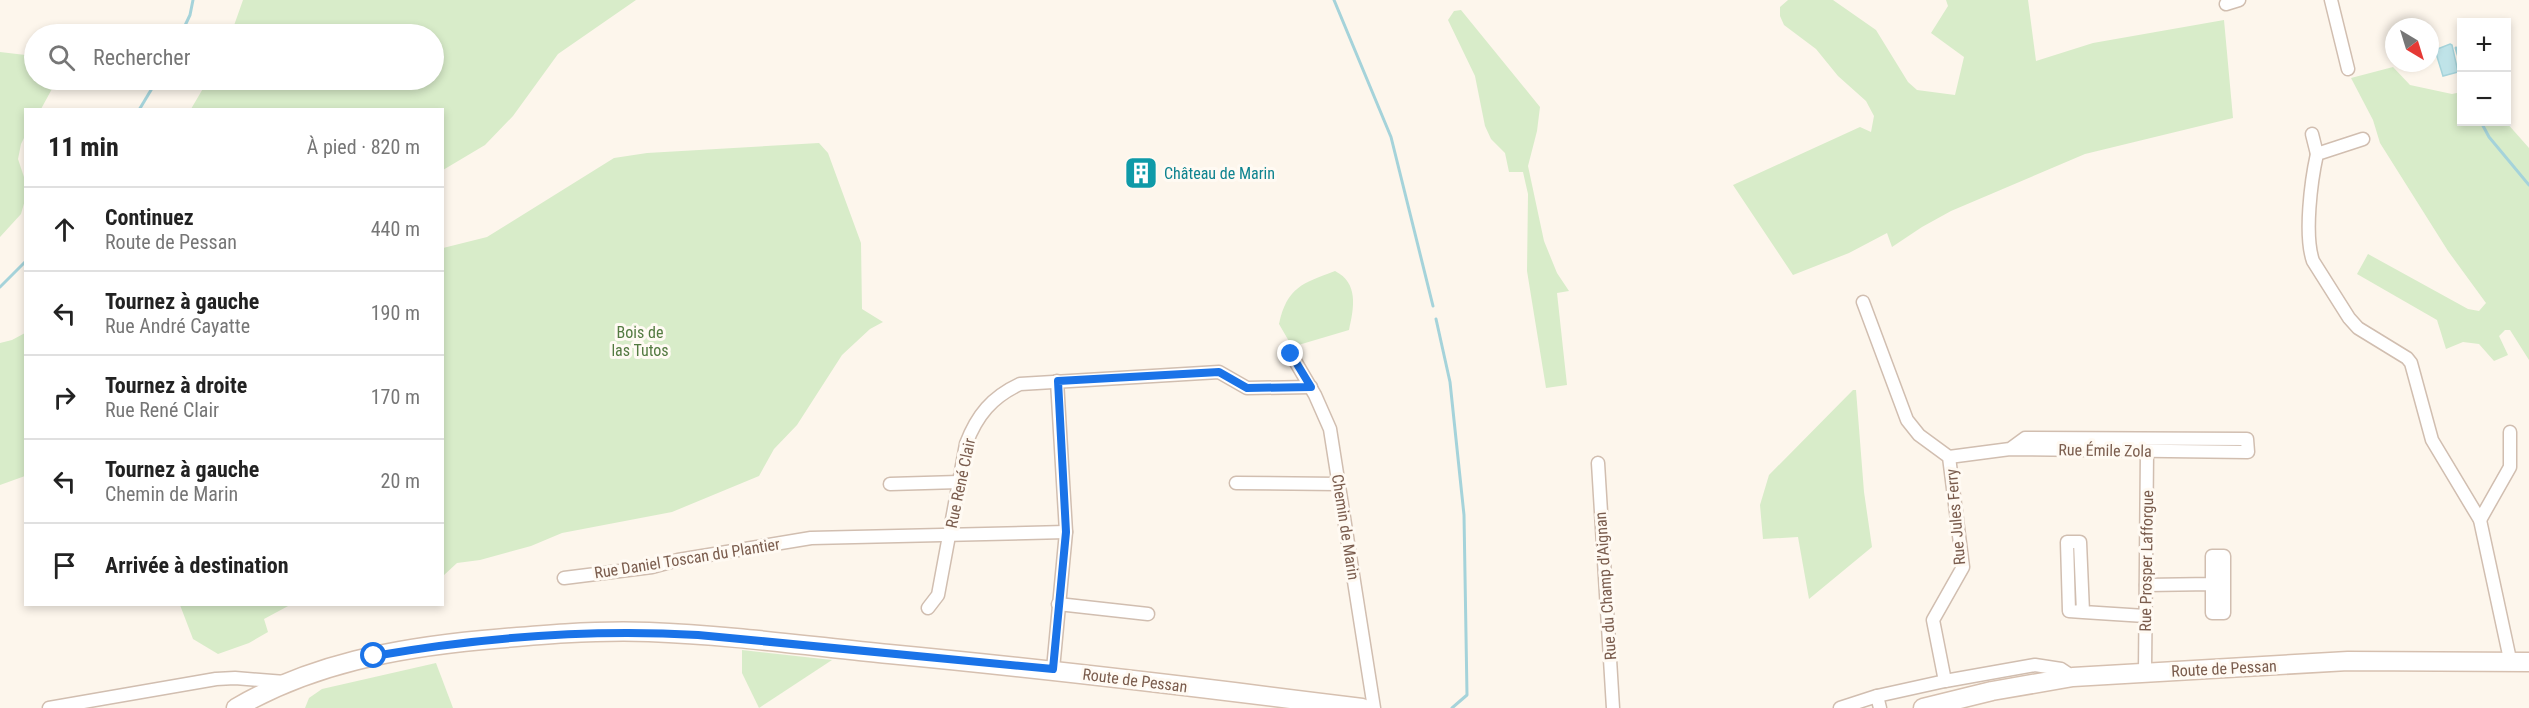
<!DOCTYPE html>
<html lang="fr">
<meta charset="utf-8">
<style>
:root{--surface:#fff;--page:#f6f6f6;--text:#222;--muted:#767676;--line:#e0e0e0}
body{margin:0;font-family:"Roboto Condensed",sans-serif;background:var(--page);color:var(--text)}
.controls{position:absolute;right:18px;top:18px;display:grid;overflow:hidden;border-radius:0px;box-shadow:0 3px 9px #0003}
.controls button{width:54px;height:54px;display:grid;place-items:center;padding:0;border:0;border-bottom:2px solid var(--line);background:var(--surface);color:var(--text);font:30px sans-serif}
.compass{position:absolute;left:2385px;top:18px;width:54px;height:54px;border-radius:50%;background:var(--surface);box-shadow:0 3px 9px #0003;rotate:142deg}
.stop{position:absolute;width:18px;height:18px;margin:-14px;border:4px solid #1a73e8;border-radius:50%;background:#fff}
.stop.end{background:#1a73e8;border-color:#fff;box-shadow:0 2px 6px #0008}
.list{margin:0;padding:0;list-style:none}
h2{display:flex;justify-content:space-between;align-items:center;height:78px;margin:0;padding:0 24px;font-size:26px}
h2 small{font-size:20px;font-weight:400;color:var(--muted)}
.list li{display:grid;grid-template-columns:39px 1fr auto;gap:18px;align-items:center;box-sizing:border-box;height:84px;padding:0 24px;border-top:2px solid var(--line)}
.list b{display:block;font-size:22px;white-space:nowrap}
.list p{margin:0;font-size:20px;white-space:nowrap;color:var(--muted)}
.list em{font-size:20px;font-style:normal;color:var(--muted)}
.icon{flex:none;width:33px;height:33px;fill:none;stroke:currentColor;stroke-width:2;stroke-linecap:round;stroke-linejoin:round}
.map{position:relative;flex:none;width:2529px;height:708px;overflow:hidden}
.search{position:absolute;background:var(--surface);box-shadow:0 3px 9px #0003;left:24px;top:24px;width:420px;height:66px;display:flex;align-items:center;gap:15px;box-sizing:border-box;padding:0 21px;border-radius:33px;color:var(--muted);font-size:22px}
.panel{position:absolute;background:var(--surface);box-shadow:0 3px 9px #0003;left:24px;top:108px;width:420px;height:498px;border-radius:0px}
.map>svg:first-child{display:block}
</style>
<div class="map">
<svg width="2529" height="708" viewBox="0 0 2529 708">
<rect width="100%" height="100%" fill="#fdf6ec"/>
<!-- green -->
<g fill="#d8ecc9">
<path d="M 243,0 L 636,0 L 558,54 L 513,116 L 485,145 L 443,170 L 442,110 L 191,109 L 208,80 L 434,80 L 434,34 L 231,34 Z"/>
<path d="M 1788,0 L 1833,0 L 1876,30 L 1908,82 L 1917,90 L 1955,95 L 1964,57 L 1931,33 L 1948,6 L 1946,0 L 2028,0 L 2036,61 L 2093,43 L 2224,20 L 2233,118 L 2085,154 L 1951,211 L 1922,227 L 1892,247 L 1887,233 L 1849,253 L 1793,275 L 1733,185 L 1860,127 L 1871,132 L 1874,116 L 1866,101 L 1838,76 L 1816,49 L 1784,25 L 1780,16 L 1780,7 Z"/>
<path d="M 1461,10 L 1540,107 L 1537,131 L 1528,166 L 1544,241 L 1557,273 L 1569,291 L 1557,293 L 1567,385 L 1546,388 L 1527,271 L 1528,194 L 1523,172 L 1509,172 L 1505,153 L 1491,139 L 1485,126 L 1475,76 L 1448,20 L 1454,11 Z"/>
<path d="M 0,52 L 34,56 L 34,80 L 81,80 L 79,84 L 53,87 L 41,109 L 26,110 L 25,136 L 21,144 L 18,159 L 25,180 L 25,200 L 21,214 L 0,237 Z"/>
<path d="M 2393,67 L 2410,85 L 2452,94 L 2461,92 L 2462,122 L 2506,122 L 2529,148 L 2529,360 L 2510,330 L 2505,330 L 2499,336 L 2508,355 L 2494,361 L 2479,344 L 2463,342 L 2446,349 L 2437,320 L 2357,274 L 2368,254 L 2468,309 L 2479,311 L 2486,303 L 2448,251 L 2380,143 L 2373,120 L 2351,78 Z"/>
<path d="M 819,143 L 828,153 L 861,243 L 862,309 L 883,322 L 870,329 L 842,355 L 797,425 L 774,449 L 759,476 L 672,512 L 562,533 L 531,546 L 480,560 L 457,563 L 443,576 L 443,248 L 487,237 L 614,158 L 647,153 Z"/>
<path d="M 1335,271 C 1359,283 1354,308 1349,330 L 1295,346 L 1290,343 L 1279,324 C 1287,287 1303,283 1335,271 Z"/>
<path d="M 25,333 L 25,476 L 0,485 L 0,343 L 12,340 Z"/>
<path d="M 1853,390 L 1856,390 L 1864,492 L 1872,547 L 1809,599 L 1798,537 L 1763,539 L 1760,505 L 1769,475 Z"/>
<path d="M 180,605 L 180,604 L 290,605 L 264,619 L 268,632 L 249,643 L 218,654 L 193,639 Z"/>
<path d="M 742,650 L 832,660 L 759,708 L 742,673 Z"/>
<path d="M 436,663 L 453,708 L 305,708 L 309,698 L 322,689 Z"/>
</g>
<!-- water -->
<path fill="#bfe3e8" stroke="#a5d3da" stroke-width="1.5" d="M 2450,44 L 2452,45 L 2458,72 L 2443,76 L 2435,50 Z"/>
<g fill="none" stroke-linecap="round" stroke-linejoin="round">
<!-- stream -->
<g stroke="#a5d3da" stroke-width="3">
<path d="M 1334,0 L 1391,137 L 1433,306"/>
<path d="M 181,34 L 190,15 L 193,0"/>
<path d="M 2456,48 L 2462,67"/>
<path d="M 139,110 L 157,80"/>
<path d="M 2481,122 L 2489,137 L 2529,185"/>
<path d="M 0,287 L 26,261"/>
<path d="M 1436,319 L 1450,382 L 1464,515 L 1467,695 L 1452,708"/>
</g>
<!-- street casing -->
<g stroke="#d1beb0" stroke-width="15">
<g id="street">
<path d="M 2331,0 L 2348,69"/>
<path d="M 2226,4 L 2239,0"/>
<path d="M 2312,134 L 2317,154"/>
<path d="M 2363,139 L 2317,154 C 2311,181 2304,235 2313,261 L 2349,318 L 2358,328 L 2407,358 L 2411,363 L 2432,440 L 2480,520 L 2511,664"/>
<path d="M 1863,302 L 1907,420 L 1919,435 L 1949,457 L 1963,567 L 1933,620 L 1945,681"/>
<path d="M 1291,354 L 1315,395 L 1330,429 L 1374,708"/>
<path d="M 1949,457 L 2010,449 L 2248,452 L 2247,439 L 2025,438 L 2010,449"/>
<path d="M 1598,463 L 1613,708"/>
<path d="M 1236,483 L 1339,484"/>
<path d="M 890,484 L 959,482"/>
<path d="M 2480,520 L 2510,467 L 2510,432"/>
<path d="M 564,578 L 652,567 L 678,560 L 811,538 L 1066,532"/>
<path d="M 2146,585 L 2212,584 L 2212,613 L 2224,613 L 2224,556 L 2212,556 L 2212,584 L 2224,584"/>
<path d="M 1058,604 L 1148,614"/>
<path d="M 928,608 L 938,595 L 966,444 C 977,415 992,397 1020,384 L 1219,372 L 1247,388 L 1311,387"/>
<path d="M 2083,612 L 2069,611 L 2067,542 L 2080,542 L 2083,612 L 2145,616"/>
<path d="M 1053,669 L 1066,532 L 1057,381"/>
<path d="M 2145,672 L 2147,451"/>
<path d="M 1877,696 L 1880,708"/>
<path d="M 49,708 L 216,679 L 235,678 L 285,682"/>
<path d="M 1840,708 L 1877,696 L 1945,681 L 2035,665 L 2061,669 L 2073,677"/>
</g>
</g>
<!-- secondary casing -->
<g stroke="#d6c0b0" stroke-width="21">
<g id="secondary">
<path d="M 236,708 C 311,664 397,648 483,640 C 538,635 593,630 649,632 C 729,635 809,646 889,654 C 1047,669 1205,688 1362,708"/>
<path d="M 1923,708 L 1992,691 L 2073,677 L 2348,661 L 2529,662"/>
</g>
</g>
<!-- street -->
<use href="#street" stroke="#fff" stroke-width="12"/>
<!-- secondary -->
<use href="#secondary" stroke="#fff" stroke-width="18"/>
</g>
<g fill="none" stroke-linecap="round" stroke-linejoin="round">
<!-- route -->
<path stroke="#1a73e8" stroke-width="8" d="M 374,656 C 482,637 589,629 698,635 L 1053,669 L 1066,532 L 1058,381 L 1219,372 L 1247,388 L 1311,387 L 1291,354"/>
</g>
<!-- icons -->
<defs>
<g id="building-square" transform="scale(1.725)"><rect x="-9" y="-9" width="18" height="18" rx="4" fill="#0f9aa8" stroke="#fffaf3"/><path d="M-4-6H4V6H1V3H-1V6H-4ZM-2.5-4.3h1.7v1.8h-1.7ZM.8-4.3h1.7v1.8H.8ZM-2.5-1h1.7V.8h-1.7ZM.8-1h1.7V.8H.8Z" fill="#fff"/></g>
</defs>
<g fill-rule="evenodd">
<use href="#building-square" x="1141" y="173"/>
</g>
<g text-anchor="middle" stroke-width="6" stroke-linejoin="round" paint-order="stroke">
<!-- culture labels -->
<g font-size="16" fill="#0d838f" stroke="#fffaf3" text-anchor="start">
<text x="1164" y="179">Château de Marin</text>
</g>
<!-- park labels -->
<g font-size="16" fill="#537a41" stroke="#fffaf3">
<text x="640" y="338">Bois de<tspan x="640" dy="18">las Tutos</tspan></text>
</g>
<!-- street labels -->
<g font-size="16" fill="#7a5c4d" stroke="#fffaf3">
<text transform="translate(2105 450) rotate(1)" y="6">Rue Émile Zola</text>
<text transform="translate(960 483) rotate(-78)" y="6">Rue René Clair</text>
<text transform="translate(1955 517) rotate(-95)" y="6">Rue Jules Ferry</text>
<text transform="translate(1346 527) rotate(81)" y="6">Chemin de Marin</text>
<text transform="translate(687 558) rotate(-9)" y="6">Rue Daniel Toscan du Plantier</text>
<text transform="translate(2146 561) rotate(-89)" y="6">Rue Prosper Lafforgue</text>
<text transform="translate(1605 586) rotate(-94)" y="6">Rue du Champ d'Aignan</text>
<text transform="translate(2224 668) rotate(-3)" y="6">Route de Pessan</text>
<text transform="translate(1135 680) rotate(7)" y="6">Route de Pessan</text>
</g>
</g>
</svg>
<div class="controls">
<button>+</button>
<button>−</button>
</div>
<svg class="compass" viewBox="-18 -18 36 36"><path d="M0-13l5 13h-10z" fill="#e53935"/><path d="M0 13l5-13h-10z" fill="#767676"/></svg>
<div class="stop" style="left:374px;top:656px"></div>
<div class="stop end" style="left:1291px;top:354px"></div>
<div class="search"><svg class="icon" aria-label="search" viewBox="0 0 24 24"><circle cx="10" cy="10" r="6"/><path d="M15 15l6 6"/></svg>Rechercher</div>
<section class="panel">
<h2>11 min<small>À pied · 820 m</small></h2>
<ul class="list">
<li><svg class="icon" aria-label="ahead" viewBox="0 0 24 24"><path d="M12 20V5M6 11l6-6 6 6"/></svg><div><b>Continuez</b><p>Route de Pessan</p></div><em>440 m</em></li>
<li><svg class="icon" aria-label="left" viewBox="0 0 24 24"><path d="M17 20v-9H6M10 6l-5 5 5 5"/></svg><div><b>Tournez à gauche</b><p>Rue André Cayatte</p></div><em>190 m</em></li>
<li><svg class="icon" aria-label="right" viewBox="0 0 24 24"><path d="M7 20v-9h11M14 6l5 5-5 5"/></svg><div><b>Tournez à droite</b><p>Rue René Clair</p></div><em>170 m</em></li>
<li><svg class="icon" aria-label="left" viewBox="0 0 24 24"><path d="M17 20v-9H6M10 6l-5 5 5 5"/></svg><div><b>Tournez à gauche</b><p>Chemin de Marin</p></div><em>20 m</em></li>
<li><svg class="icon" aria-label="arrive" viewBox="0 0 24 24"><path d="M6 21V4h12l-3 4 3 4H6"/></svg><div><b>Arrivée à destination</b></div></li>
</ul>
</section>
</div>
